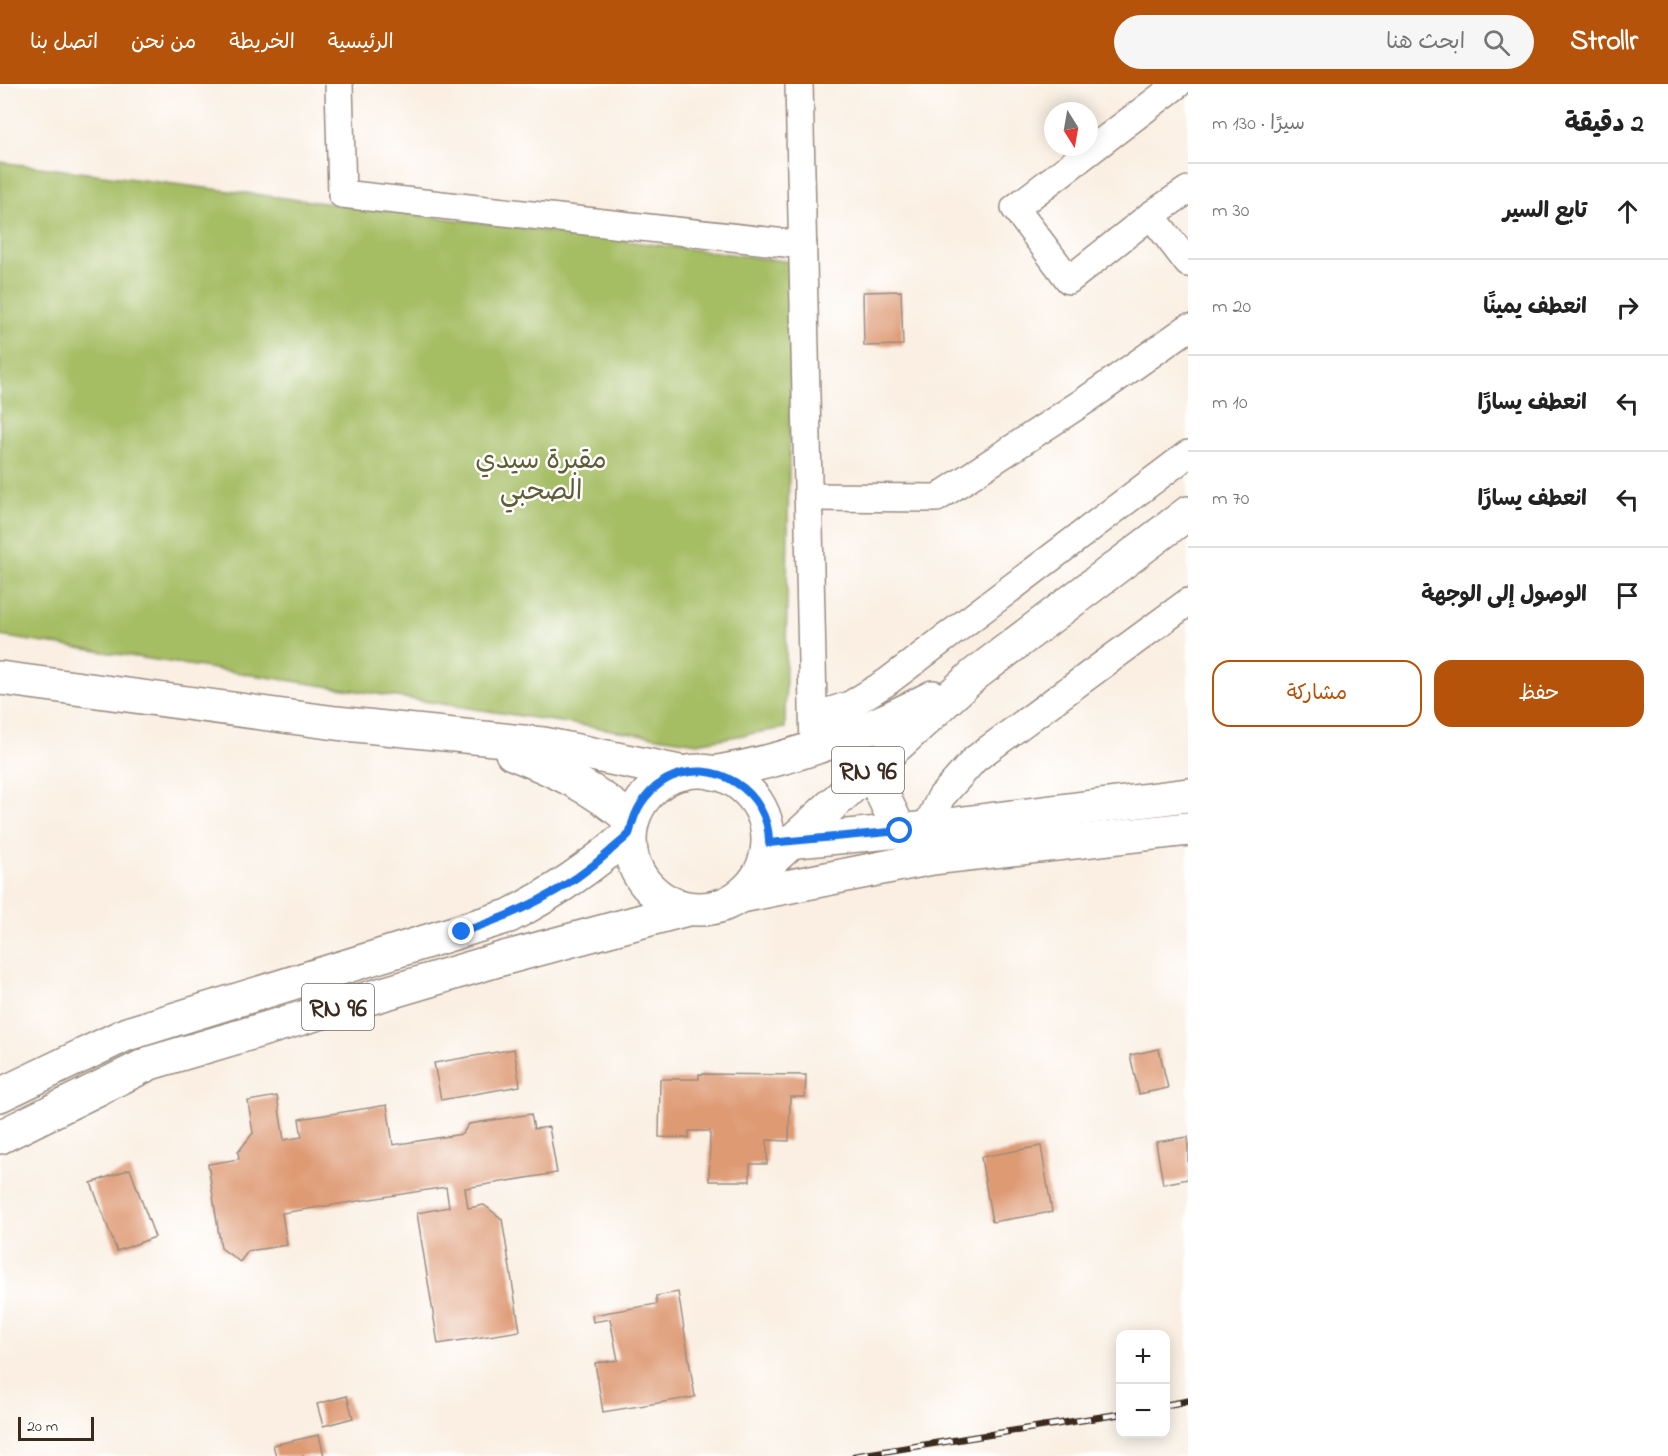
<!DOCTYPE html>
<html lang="ar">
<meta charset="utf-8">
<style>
:root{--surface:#fff;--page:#f6f6f6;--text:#222;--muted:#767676;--line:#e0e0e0;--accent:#b45309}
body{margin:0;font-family:"Indie Flower","Playpen Sans Arabic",sans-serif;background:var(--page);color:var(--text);direction:rtl}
.controls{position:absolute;right:18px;bottom:18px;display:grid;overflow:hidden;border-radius:12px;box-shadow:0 3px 15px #0003}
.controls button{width:54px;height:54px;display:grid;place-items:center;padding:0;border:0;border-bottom:2px solid var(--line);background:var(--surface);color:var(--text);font:30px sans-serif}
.compass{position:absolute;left:1044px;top:18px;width:54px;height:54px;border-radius:50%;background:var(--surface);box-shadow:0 3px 15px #0003;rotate:169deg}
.scale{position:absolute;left:18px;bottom:15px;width:76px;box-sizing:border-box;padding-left:6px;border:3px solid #3b2a1e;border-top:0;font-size:16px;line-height:21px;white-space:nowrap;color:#3b2a1e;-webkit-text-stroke:4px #fff;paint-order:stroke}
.stop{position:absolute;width:18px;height:18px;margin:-14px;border:4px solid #1a73e8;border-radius:50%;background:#fff}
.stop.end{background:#1a73e8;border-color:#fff;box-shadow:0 2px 6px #0008}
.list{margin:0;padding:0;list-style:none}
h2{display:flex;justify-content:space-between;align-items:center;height:78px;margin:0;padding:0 24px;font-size:26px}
h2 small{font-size:20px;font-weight:400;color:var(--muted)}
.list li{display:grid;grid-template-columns:39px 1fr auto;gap:18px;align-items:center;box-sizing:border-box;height:96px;padding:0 24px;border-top:2px solid var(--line)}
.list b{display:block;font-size:22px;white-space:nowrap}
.list em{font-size:20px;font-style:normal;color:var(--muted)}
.actions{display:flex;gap:12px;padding:18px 24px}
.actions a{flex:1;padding:14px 0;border:2px solid var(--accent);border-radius:18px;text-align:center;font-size:21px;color:var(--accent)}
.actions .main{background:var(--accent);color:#fff}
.icon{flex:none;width:33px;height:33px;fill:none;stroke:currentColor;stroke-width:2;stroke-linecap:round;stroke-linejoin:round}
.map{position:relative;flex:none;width:1188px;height:1372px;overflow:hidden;direction:ltr}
header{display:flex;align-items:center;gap:36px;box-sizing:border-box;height:84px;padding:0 30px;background:var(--accent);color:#fff}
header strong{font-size:28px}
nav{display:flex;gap:33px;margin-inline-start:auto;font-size:21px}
.search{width:420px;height:54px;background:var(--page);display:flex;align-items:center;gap:15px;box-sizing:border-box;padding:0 21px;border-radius:33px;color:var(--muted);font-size:22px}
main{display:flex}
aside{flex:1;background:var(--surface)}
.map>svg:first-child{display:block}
</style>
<header>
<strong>Strollr</strong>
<div class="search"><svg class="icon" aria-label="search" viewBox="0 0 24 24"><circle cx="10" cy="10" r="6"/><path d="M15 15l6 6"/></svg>ابحث هنا</div>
<nav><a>الرئيسية</a><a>الخريطة</a><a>من نحن</a><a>اتصل بنا</a></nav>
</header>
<main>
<aside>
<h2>2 دقيقة<small>سيرًا · 130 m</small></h2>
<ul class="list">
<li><svg class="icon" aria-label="ahead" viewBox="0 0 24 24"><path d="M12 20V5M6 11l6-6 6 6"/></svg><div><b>تابع السير</b></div><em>30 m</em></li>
<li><svg class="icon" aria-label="right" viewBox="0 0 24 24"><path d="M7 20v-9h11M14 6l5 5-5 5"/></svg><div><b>انعطف يمينًا</b></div><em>20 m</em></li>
<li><svg class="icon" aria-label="left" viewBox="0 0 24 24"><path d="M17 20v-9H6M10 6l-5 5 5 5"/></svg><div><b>انعطف يسارًا</b></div><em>10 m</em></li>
<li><svg class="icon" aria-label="left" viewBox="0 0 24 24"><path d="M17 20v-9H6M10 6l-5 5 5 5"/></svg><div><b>انعطف يسارًا</b></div><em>70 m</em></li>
<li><svg class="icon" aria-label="arrive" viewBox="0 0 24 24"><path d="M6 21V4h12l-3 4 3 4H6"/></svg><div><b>الوصول إلى الوجهة</b></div></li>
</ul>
<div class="actions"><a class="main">حفظ</a><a>مشاركة</a></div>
</aside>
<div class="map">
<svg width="1188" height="1372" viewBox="0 0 1188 1372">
<rect width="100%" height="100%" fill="#fff"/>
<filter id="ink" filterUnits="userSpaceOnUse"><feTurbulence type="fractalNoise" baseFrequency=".0167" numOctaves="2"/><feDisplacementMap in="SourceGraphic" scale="12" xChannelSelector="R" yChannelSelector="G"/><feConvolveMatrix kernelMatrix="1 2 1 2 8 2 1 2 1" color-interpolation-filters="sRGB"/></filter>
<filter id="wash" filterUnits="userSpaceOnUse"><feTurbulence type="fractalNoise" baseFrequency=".008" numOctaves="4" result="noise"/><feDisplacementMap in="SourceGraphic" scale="24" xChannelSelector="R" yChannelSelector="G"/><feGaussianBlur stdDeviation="1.35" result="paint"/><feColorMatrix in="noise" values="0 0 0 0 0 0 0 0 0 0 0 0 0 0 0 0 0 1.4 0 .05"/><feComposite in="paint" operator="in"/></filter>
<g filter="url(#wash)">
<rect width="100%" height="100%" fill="#faefe2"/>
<!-- green -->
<path fill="#a5bd63" stroke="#707440" stroke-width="1.5" d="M 0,78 L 792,178 L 785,644 L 697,659 L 0,552 Z"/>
<g id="blocks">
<!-- building -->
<g fill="#de9a73">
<path d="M 901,207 L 903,261 L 864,262 L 863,208 Z"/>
<path d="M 514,965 L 520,1002 L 441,1016 L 434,979 Z"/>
<path d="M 1159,965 L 1168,1004 L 1139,1010 L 1130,971 Z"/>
<path d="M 699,990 L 806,991 L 805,1013 L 790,1013 L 789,1057 L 767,1056 L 767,1080 L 750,1080 L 750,1097 L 709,1097 L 710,1047 L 689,1047 L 689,1054 L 659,1053 L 660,995 L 699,995 Z"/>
<path d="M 277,1012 L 284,1056 L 302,1053 L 299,1035 L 387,1021 L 393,1061 L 462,1050 L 469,1040 L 531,1030 L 534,1045 L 549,1043 L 557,1089 L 465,1104 L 468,1124 L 484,1121 L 502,1135 L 520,1247 L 438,1260 L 417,1129 L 449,1123 L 446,1103 L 282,1129 L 287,1161 L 248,1167 L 240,1178 L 221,1164 L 208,1080 L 239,1075 L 238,1068 L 253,1049 L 248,1017 Z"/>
<path d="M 1188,1053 L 1188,1095 L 1163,1100 L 1156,1058 Z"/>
<path d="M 1041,1062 L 1052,1128 L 992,1138 L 981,1073 Z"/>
<path d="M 130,1085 L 155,1153 L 117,1167 L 91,1099 Z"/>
<path d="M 678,1208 L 695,1313 L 603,1328 L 595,1279 L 618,1276 L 610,1235 L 593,1238 L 592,1231 L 657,1220 L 656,1212 Z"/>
<path d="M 347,1312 L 353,1334 L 323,1342 L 317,1320 Z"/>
<path d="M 319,1351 L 324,1372 L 276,1372 L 273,1361 Z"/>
</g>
</g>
</g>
<g filter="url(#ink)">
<use href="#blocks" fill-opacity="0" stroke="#9a8c80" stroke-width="1.5"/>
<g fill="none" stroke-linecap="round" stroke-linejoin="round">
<!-- minor casing -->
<g stroke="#9a8c80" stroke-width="30">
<g id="minor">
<path d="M 339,0 L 342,110 L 803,161"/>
<path d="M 799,0 L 814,666"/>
<path d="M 1178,0 L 1015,124 L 1069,196 L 1151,131 L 1188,106"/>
<path d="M 1151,131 L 1188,179"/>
<path d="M 808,413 L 937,414 L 1086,316 L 1188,244"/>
<path d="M 815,632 L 850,621 L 887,598 L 1188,370"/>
<path d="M 926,744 L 941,713 L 975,675 L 1188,518"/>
</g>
</g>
<!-- tertiary casing -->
<g stroke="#9a8c80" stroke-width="36">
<g id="tertiary">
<path d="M 776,759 L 900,747 L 1188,711"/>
<path d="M 741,812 L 932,774 L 1188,745"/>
</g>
</g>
<!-- secondary casing -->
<g stroke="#9a8c80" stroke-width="36">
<g id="secondary">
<path d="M 0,594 L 336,639 L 543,660 L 684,689"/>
<path d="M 512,669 C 557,687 596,705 632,737"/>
</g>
</g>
<!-- primary casing -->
<g stroke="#9a8c80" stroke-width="36">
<g id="primary">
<path d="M 870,685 L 900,747"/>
<circle cx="699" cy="756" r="69"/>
<path d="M 713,689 C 792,676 863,650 933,613"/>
<path d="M 764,783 L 974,591 L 1188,429"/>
<path d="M 0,1011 L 127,950 L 509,832 C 554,809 592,783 630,749"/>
<path d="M 0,1053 L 150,979 L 501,875 L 687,825"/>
</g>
</g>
<!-- minor -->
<use href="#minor" stroke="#fff" stroke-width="27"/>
<!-- tertiary -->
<use href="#tertiary" stroke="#fff" stroke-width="33"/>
<!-- secondary -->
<use href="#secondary" stroke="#fff" stroke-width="33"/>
<!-- primary -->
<use href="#primary" stroke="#fff" stroke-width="33"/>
<!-- rail casing -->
<g stroke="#3b2a1e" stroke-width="7">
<g id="rail">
<path d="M 1166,1321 L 1188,1317"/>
<path d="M 855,1372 L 1120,1330"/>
</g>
</g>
<!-- rail -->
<use href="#rail" stroke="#fff" stroke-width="4.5" stroke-dasharray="14" stroke-linecap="butt"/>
</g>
</g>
<g fill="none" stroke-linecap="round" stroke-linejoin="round" filter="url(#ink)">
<!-- route -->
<path stroke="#1a73e8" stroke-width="8" d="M 462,848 C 516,830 566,807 609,768 C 615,762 624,756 629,750 C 631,746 631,741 633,737 C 638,720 651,704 667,695 C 713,671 770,707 769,759 L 900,747"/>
</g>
<g text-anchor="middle" stroke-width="5" stroke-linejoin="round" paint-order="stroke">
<!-- shield labels -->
<g fill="#fff" stroke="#766a62" stroke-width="1.5">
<rect x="832" y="663" width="72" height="46" rx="4.5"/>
<rect x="302" y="900" width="72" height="46" rx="4.5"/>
</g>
<g font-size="26" font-weight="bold" fill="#3b2a1e">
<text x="868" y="695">RN 96</text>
<text x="338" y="932">RN 96</text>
</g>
<!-- park labels -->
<g font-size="27" fill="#605d36" stroke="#fff">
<text x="541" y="384">مقبرة سيدي<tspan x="541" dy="31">الصحبي</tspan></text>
</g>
</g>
</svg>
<div class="controls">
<button>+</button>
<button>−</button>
</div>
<svg class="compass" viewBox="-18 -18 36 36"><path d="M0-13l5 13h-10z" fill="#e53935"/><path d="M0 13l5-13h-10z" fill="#767676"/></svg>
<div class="scale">20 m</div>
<div class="stop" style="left:900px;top:747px"></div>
<div class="stop end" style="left:462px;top:848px"></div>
</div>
</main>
